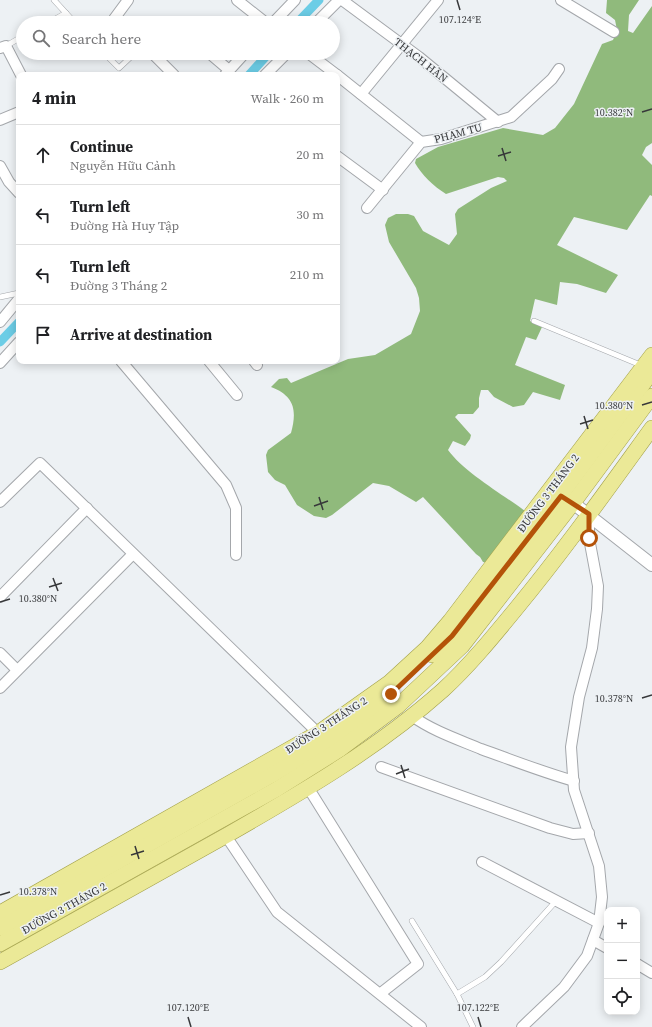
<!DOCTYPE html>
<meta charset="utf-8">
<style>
:root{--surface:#fff;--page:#f6f6f6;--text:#202124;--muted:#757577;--line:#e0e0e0}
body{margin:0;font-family:"Source Serif 4",serif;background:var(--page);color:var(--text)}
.controls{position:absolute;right:12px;bottom:12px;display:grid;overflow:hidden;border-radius:8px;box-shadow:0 2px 10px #0003}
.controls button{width:36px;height:36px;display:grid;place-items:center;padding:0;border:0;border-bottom:1px solid var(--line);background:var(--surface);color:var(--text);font:20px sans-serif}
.stop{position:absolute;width:12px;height:12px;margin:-9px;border:3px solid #b45309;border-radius:50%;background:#fff}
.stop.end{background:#b45309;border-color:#fff;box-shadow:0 1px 4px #0008}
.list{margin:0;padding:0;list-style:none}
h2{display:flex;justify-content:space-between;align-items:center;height:52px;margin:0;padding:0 16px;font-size:17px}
h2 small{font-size:13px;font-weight:400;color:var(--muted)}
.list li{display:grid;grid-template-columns:26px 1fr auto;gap:12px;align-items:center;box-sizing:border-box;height:60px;padding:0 16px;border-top:1px solid var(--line)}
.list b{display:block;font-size:15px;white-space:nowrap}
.list p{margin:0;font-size:13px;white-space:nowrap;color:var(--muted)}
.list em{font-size:13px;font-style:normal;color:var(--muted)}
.icon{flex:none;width:22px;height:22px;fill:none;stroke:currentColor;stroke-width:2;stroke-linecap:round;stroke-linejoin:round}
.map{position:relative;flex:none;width:652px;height:1027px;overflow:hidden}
.search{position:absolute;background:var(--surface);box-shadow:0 2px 10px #0003;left:16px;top:16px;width:324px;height:44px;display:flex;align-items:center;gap:10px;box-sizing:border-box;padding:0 14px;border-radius:22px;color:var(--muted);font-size:15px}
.panel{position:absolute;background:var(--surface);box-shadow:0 2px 10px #0003;left:16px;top:72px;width:324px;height:292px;border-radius:8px}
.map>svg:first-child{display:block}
</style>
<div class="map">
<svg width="652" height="1027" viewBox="0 0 652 1027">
<rect width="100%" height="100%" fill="#edf1f4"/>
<!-- forest -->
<path fill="#90ba7c" d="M 607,0 L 639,0 L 629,15 L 628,31 L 633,33 L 652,6 L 652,143 L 646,147 L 642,155 L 652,165 L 652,196 L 650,195 L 627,230 L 574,217 L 557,245 L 618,275 L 606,293 L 577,284 L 560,282 L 557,305 L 535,299 L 530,321 L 542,327 L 536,340 L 526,337 L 515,365 L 565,385 L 560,400 L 533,392 L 524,405 L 513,407 L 494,397 L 488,390 L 481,390 L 479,398 L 479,407 L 473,414 L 458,414 L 455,417 L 471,435 L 470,439 L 465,446 L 453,441 L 448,450 C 464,472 502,494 525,511 L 488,563 L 483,562 L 480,557 L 476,554 L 423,497 L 416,502 L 389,486 L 373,483 L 332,515 L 326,518 L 314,516 L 297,505 L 285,485 L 275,480 L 268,472 L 266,455 L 268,450 L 291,433 C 297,411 295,396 271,387 L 279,379 L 287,378 L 291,383 L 348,359 L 375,355 L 411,334 L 420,311 L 419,298 L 416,288 L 389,242 L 385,225 L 388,218 L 396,214 L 408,214 L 414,216 L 423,231 L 449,245 L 457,234 L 455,214 L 458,209 L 491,188 L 507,181 L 504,178 L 498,177 L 446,194 C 433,186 422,175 415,163 L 416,159 L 438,147 L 503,128 L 543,135 L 555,128 L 574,104 L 602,44 L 613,40 L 617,30 L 615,20 L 606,13 Z"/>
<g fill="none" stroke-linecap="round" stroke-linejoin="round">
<!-- canal -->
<g stroke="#6ccde6" stroke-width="9">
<path d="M 297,23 L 319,0"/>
<path d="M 249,75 L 269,53"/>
<path d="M 0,342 L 19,322"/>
</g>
<!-- service casing -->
<g stroke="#a4a7ab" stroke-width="6">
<g id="service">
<path d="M 54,0 L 75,23"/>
<path d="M 48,23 L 66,13"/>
<path d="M 6,46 L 23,36"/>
<path d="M 104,53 L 119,68 L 135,53"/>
<path d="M 0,297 L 19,293"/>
<path d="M 534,321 L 643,366"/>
<path d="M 412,921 L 457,994 L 473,1027"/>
<path d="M 457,994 L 485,977 L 501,962 L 556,901"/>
</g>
</g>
<!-- minor casing -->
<g stroke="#a4a7ab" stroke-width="12">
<g id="minor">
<path d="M 237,0 L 266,23"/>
<path d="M 342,0 L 419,57 L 498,122"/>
<path d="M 561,0 L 614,32"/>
<path d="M 114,19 L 128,0"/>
<path d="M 273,23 L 295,0"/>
<path d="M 316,23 L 339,0"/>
<path d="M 0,48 L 6,46 L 21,75"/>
<path d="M 209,53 L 229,70"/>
<path d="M 308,53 L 337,75"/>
<path d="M 154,55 L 174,75"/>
<path d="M 225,75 L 245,53"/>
<path d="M 265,75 L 287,53"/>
<path d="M 337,75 L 421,142"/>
<path d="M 361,94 L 438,0"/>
<path d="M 0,120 L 19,112"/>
<path d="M 337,156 L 383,190"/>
<path d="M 0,166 L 9,182 L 19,193"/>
<path d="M 367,208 L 421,142 L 441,139 L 511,117 L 552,79 L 559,69"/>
<path d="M 0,322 L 19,299"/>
<path d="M 121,361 L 226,485 L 236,508 L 236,555"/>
<path d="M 209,361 L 237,395"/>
<path d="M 254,361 L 257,365"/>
<path d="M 0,363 L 19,342"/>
<path d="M 0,502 L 40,463 L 318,733"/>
<path d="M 0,597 L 87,508"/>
<path d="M 0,653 L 17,670"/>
<path d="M 0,688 L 133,554"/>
<path d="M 412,716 C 433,731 457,739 481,749 C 512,760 542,772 574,781"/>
<path d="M 381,767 L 550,828 L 573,834 L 589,833"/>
<path d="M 309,789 L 418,964 L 381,993"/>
<path d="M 226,836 L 277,912 L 421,1027"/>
<path d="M 482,862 L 599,923"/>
<path d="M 593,940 L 607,948"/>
<path d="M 637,964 L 652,973"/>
<path d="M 522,1027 L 564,987 L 587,956 L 599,923 L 602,897 L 599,866 L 574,790 L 571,747 L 579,697 L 592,648 L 597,609 L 598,586 L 589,538 L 589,514"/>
</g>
</g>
<!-- tertiary casing -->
<g stroke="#a4a7ab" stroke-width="14">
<path id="tertiary" d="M 573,503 L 652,565"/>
</g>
<!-- primary casing -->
<g stroke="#a3a149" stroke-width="16">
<g id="primary">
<path d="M 432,655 L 453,636 L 561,495 L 652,372"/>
<path d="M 0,913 L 318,733 L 390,682 L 427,648 L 450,621 L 652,355"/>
<path d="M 0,928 L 272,775 L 333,738 L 385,698"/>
<path d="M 0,944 L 277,789 L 339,750 L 398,706 L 462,646 L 573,503 L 652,396"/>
<path d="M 0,962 C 76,919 153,877 229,834 C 304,791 378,748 443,690 C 469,666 492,638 515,610 C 563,552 607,490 652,428"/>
</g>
</g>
<!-- service -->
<use href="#service" stroke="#fff" stroke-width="5"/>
<!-- minor -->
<use href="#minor" stroke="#fff" stroke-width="10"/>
<!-- tertiary -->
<use href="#tertiary" stroke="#fff" stroke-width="12"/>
<!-- primary -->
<use href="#primary" stroke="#ebe997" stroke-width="15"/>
</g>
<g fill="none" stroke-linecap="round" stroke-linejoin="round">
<!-- route -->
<path stroke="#b45309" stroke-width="5" d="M 391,694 L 452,636 L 561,496 L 589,514 L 589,538"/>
</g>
<!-- ticks -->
<path fill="none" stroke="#37383a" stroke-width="1.5" d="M 457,0 L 460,10M 642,112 L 652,109M 502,148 L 506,161M 498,156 L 511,152M 642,405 L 652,402M 584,416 L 588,429M 580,424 L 593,420M 319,497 L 323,510M 314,506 L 328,501M 53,578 L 58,591M 49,587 L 62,583M 0,602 L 10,599M 642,698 L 652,695M 401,765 L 405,778M 396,774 L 409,769M 135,846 L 139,859M 131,855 L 144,851M 0,895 L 10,892M 188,1017 L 191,1027M 478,1017 L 481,1027"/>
<g text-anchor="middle" stroke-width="3" stroke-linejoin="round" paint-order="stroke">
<!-- street labels -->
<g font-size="11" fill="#37383a" stroke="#edf1f4">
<text transform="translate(421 60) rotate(38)" y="4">THẠCH HÃN</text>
<text transform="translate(458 133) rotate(-15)" y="4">PHẠM TU</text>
<text transform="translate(548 493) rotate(-53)" y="4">ĐƯỜNG 3 THÁNG 2</text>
<text transform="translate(326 725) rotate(-33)" y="4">ĐƯỜNG 3 THÁNG 2</text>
<text transform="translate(64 908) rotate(-29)" y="4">ĐƯỜNG 3 THÁNG 2</text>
</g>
</g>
<g font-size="10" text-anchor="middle" fill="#37383a" stroke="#edf1f4" stroke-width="3" stroke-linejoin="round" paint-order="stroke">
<text x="460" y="23">107.124°E</text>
<text x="614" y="116">10.382°N</text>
<text x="614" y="409">10.380°N</text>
<text x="38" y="602">10.380°N</text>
<text x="614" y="702">10.378°N</text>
<text x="38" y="895">10.378°N</text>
<text x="188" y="1011">107.120°E</text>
<text x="478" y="1011">107.122°E</text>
</g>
</svg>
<div class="controls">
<button>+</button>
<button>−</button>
<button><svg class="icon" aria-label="locate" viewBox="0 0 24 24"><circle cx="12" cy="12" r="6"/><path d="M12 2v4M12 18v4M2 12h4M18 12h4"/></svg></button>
</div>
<div class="stop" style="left:589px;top:538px"></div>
<div class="stop end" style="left:391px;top:694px"></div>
<div class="search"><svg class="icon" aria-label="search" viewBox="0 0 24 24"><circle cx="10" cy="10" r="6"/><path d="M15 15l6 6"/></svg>Search here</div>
<section class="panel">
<h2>4 min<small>Walk · 260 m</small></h2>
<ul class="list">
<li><svg class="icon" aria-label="ahead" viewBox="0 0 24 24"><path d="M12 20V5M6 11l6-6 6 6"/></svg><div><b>Continue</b><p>Nguyễn Hữu Cảnh</p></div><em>20 m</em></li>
<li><svg class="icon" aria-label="left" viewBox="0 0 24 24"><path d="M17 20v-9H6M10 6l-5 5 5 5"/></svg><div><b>Turn left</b><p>Đường Hà Huy Tập</p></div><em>30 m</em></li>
<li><svg class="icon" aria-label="left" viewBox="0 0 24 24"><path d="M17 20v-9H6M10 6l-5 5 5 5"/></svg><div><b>Turn left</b><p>Đường 3 Tháng 2</p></div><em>210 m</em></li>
<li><svg class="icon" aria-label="arrive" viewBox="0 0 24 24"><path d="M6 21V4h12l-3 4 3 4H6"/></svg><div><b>Arrive at destination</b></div></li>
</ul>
</section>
</div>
